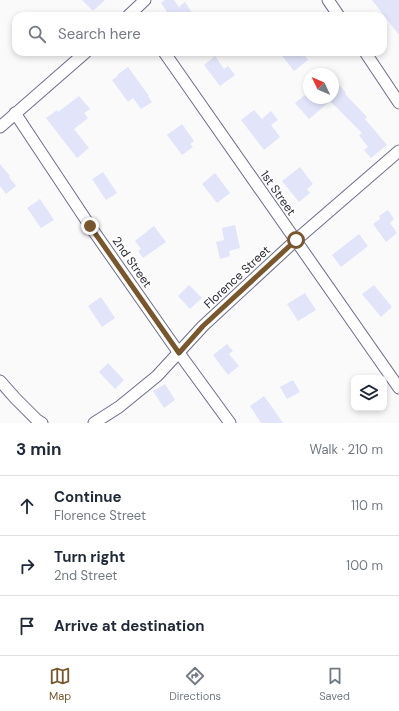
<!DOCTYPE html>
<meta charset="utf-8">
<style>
:root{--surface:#fff;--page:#f2f2f3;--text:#1f2937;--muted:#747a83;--line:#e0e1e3;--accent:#78572d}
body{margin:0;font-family:"DM Sans",sans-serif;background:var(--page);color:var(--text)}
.controls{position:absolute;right:12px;bottom:12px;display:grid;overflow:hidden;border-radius:8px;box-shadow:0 2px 6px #0003}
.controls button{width:36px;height:36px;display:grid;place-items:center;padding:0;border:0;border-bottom:1px solid var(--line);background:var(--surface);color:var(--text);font:20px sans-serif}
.compass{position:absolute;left:303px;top:68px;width:36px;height:36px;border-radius:50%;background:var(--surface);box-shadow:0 2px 6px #0003;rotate:314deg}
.stop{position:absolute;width:12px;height:12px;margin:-9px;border:3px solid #78572d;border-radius:50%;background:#fff}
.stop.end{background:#78572d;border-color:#fff;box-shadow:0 1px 4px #0008}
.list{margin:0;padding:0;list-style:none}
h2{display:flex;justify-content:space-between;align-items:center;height:52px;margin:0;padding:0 16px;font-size:17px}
h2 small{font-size:13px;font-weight:400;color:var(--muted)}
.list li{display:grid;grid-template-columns:26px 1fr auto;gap:12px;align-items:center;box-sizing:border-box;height:60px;padding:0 16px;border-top:1px solid var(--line)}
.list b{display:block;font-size:15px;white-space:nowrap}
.list p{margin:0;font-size:13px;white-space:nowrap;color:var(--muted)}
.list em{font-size:13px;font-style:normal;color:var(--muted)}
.icon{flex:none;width:22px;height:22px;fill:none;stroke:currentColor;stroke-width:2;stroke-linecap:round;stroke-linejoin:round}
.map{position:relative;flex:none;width:399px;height:423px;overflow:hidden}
.search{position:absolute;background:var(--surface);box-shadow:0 2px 6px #0003;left:12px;right:12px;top:12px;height:44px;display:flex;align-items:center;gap:10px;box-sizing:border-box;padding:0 14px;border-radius:12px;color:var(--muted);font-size:15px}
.sheet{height:232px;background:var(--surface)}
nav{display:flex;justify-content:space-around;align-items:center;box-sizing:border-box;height:56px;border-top:1px solid var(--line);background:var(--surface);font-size:11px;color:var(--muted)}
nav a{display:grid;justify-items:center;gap:2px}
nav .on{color:var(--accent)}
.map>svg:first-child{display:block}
</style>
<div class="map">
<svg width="399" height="423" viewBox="0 0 399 423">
<rect width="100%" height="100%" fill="#fafafa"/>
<!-- building -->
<g fill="#e2e4f9">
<path d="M 82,0 L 105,0 L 93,11 Z"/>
<path d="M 165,0 L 174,0 L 179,7 L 185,2 L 194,16 L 170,16 L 161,3 Z"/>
<path d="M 372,0 L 399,0 L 399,35 Z"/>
<path d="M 279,52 L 302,52 L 308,60 L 294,71 Z"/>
<path d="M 215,56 L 224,69 L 228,66 L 235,75 L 220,86 L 204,65 Z"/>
<path d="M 128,67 L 149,96 L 148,97 L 152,102 L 141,109 L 133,98 L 128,102 L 112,80 L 118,76 L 117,75 Z"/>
<path d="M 333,78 L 346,93 L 345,94 L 367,117 L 365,119 L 387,145 L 371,158 L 364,150 L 368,147 L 359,135 L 362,133 L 330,101 L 309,119 L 295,103 L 305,95 L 308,98 L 333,98 Z"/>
<path d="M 79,96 L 90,109 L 84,113 L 88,118 L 74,129 L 89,148 L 77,158 L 46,118 L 57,110 L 58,112 Z"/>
<path d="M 254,110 L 262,119 L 271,111 L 278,120 L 271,125 L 280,137 L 264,150 L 241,120 Z"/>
<path d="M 182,124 L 194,141 L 190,144 L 193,147 L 182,155 L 167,135 Z"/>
<path d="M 0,164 L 10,176 L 9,177 L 16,186 L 6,194 L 0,186 Z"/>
<path d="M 300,167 L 313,184 L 307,189 L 310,193 L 299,202 L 282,181 Z"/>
<path d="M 103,172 L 117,193 L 106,200 L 92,179 Z"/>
<path d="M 215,173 L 230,193 L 217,203 L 202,184 Z"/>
<path d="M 40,199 L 54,220 L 41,228 L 27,208 Z"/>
<path d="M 388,210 L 394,219 L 390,223 L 397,233 L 386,242 L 373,224 L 380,219 L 379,216 Z"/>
<path d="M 235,225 L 240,248 L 229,251 L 230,256 L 220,259 L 216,242 L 224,240 L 222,228 Z"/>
<path d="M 154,226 L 166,242 L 143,258 L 138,251 L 141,249 L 135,241 Z"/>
<path d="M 359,234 L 368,246 L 341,267 L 332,255 Z"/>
<path d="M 189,285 L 202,298 L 190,309 L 178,296 Z"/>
<path d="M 374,285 L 392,307 L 381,317 L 362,294 Z"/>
<path d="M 305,293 L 316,310 L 298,321 L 287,304 Z"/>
<path d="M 101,297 L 115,318 L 102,327 L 88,306 Z"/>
<path d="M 227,344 L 233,351 L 229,354 L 239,366 L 228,375 L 213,355 Z"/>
<path d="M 108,363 L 124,380 L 115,389 L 99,372 Z"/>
<path d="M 293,380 L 300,392 L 287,399 L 280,387 Z"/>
<path d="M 165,384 L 175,400 L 164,408 L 153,391 Z"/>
<path d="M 264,396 L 272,407 L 283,423 L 261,423 L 250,406 Z"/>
</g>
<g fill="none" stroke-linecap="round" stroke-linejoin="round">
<!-- minor casing -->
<g stroke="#6c6e88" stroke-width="13">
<g id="minor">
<path d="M 328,0 L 339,16"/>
<path d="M 128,16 L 145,0"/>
<path d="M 164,52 L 399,388"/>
<path d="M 365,52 L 399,103"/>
<path d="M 15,113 L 90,226 L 179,353 L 230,423"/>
<path d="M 0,127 L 86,52"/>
<path d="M 0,381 L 15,398 L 37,420 L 42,423"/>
<path d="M 94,423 L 119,407 L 157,376 L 203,326 L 296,240 L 399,151"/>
</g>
</g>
<!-- minor -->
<use href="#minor" stroke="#fff" stroke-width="11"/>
</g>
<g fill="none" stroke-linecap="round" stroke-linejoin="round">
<!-- route -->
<path stroke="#78572d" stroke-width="5" d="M 90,226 L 179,353 L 203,326 L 296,240"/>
</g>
<g text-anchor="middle" stroke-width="3.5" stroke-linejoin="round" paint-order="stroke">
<!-- street labels -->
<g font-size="12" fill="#292a35" stroke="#fff">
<text transform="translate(278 193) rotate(55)" y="4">1st Street</text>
<text transform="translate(132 262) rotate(55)" y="4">2nd Street</text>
<text transform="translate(237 277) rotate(-43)" y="4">Florence Street</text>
</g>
</g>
</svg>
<div class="controls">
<button><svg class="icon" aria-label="layers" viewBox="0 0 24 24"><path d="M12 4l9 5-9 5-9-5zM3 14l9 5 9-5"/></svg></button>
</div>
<svg class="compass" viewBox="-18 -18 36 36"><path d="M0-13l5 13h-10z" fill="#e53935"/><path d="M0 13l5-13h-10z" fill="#747a83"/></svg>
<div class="stop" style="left:296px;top:240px"></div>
<div class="stop end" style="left:90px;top:226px"></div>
<div class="search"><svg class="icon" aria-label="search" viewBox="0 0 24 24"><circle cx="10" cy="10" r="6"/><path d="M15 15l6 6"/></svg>Search here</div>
</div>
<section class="sheet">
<h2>3 min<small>Walk · 210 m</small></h2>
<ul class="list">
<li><svg class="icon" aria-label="ahead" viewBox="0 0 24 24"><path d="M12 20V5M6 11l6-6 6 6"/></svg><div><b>Continue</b><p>Florence Street</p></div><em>110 m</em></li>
<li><svg class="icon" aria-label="right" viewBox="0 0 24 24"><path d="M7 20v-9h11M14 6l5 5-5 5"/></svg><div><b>Turn right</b><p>2nd Street</p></div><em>100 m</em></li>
<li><svg class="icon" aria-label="arrive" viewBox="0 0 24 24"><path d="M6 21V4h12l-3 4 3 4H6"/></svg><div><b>Arrive at destination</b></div></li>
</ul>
</section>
<nav>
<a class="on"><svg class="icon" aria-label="map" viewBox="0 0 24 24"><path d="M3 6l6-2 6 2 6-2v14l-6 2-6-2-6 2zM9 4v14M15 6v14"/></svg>Map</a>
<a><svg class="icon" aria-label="directions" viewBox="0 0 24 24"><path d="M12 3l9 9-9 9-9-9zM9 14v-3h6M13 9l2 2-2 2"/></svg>Directions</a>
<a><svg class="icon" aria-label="saved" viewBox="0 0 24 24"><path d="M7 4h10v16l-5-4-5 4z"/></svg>Saved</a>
</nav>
